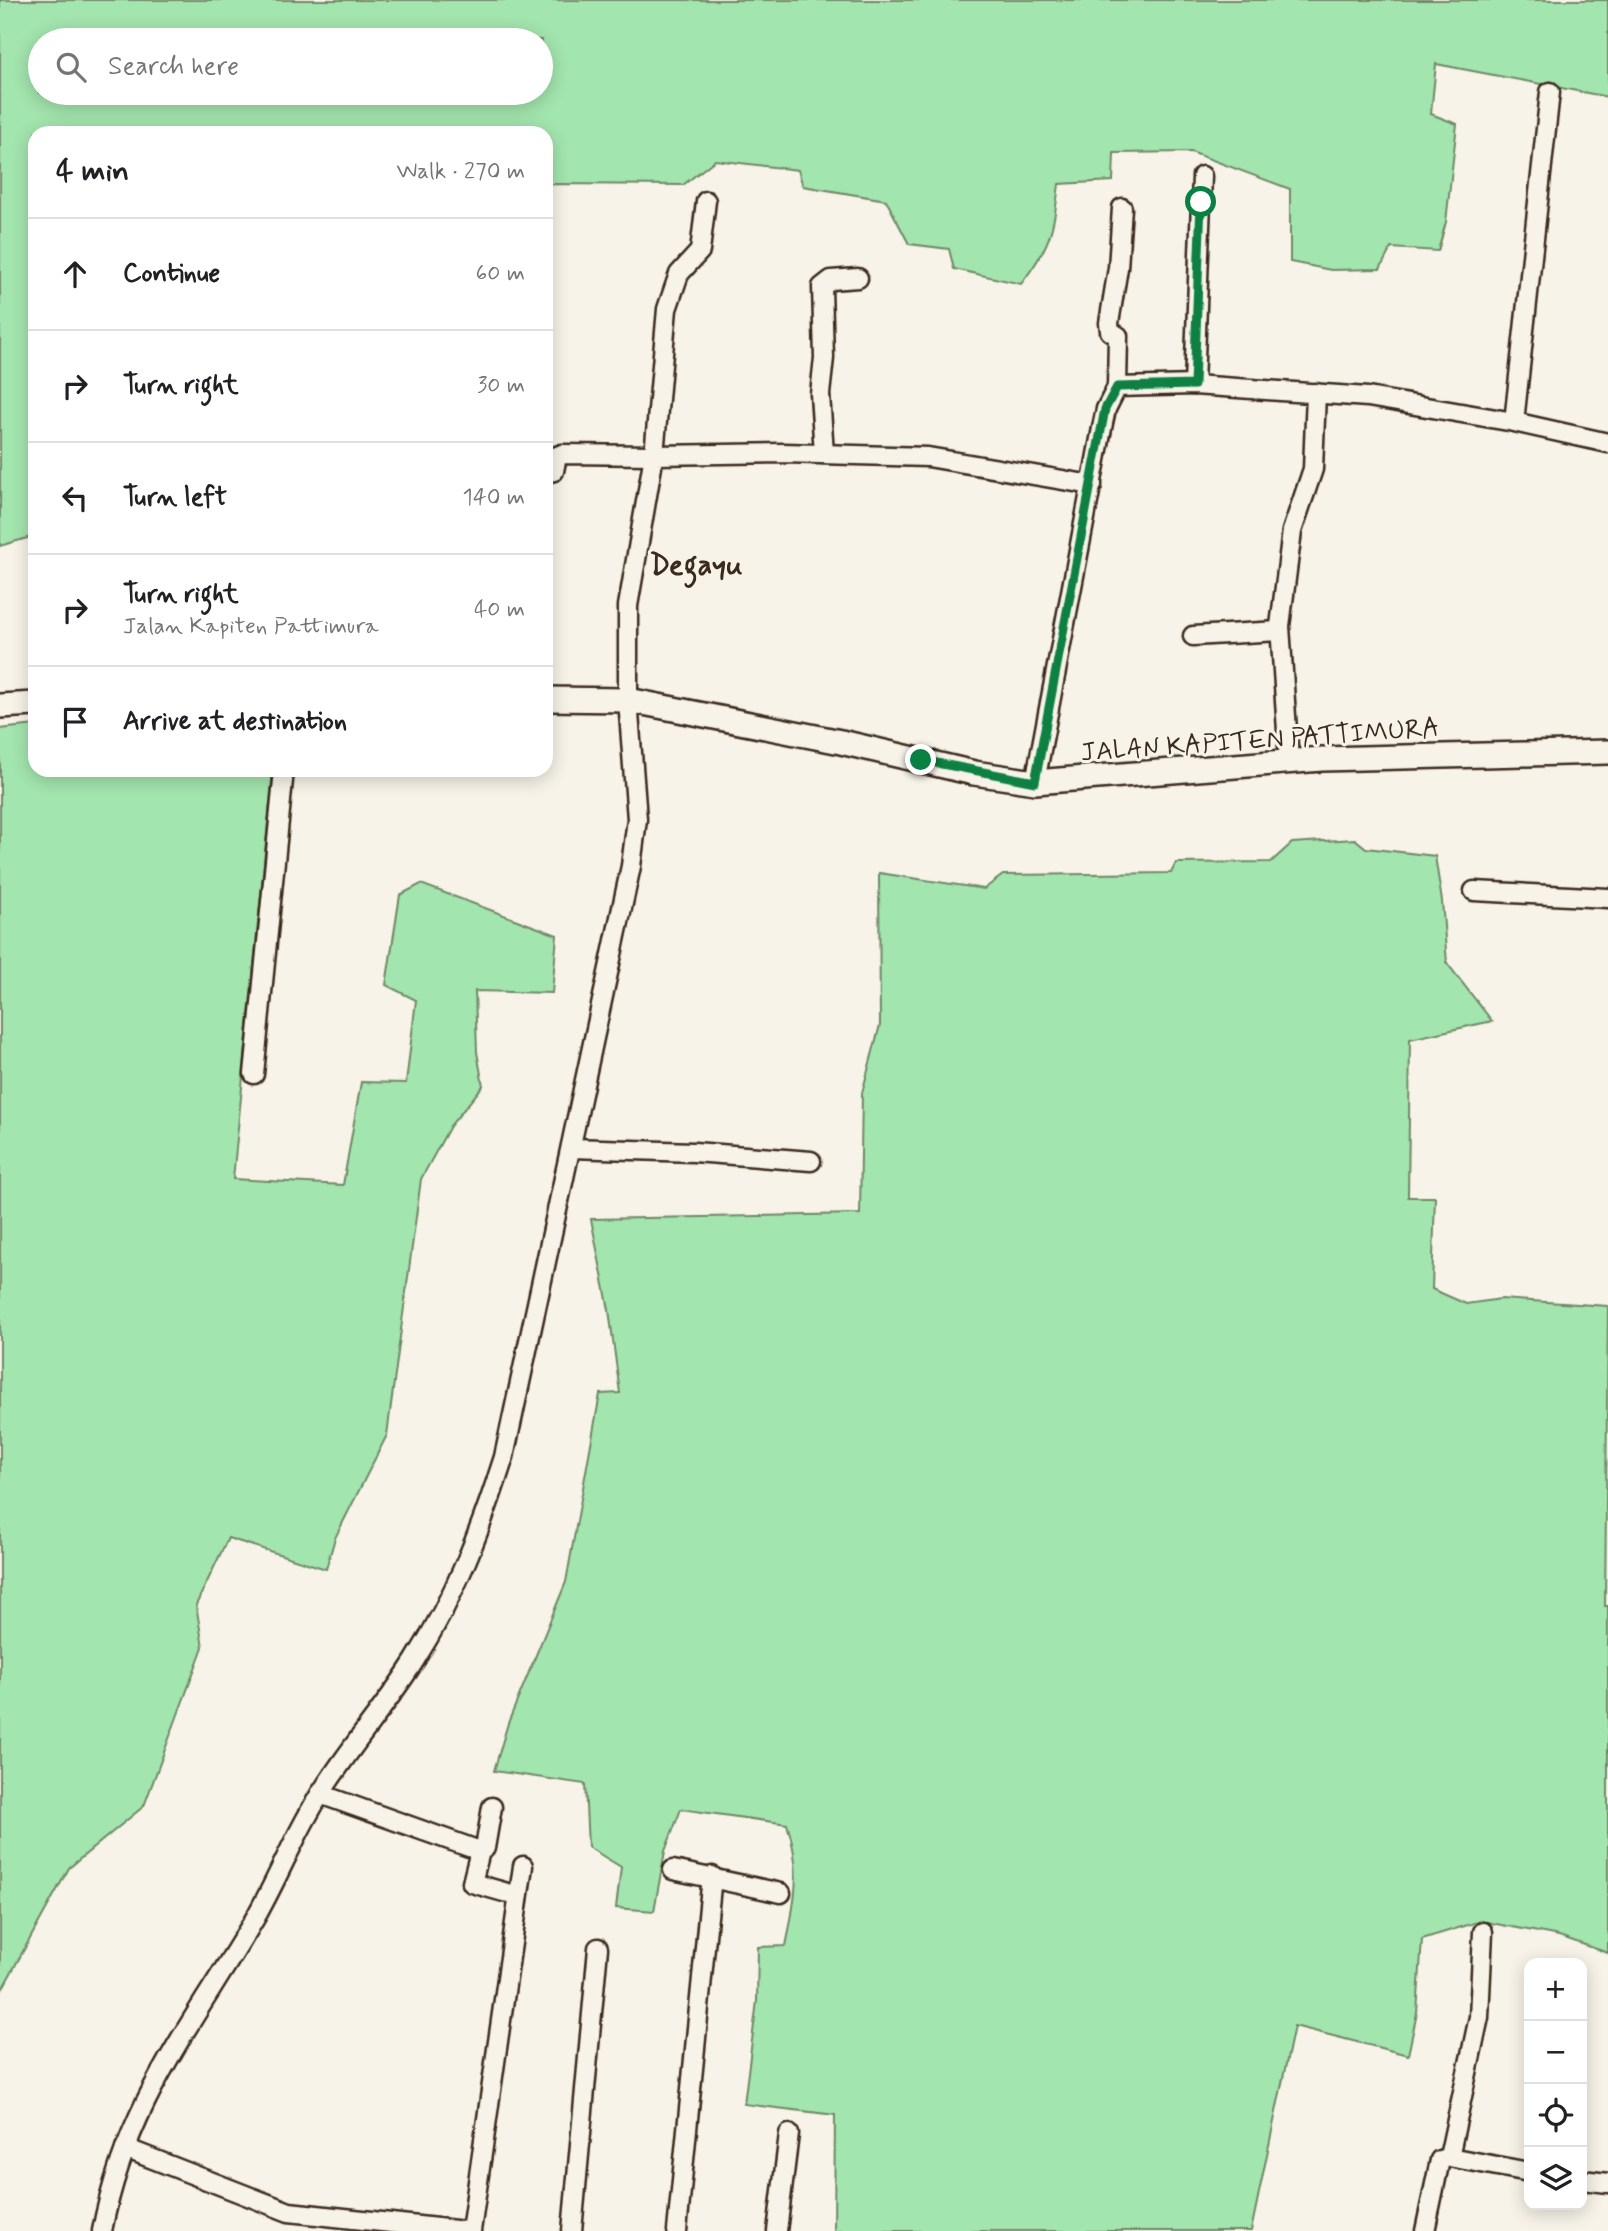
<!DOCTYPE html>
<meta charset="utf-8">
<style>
:root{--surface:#fff;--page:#f6f6f6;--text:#202124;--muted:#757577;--line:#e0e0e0}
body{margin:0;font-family:Mynerve,sans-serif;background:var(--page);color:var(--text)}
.controls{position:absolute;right:21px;bottom:21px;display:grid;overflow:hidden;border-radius:14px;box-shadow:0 4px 18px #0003}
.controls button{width:63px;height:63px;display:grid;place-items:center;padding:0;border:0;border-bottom:2px solid var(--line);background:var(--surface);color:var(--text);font:35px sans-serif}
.stop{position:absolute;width:21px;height:21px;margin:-16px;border:5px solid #0b8043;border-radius:50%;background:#fff}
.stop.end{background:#0b8043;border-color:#fff;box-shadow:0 2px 7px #0008}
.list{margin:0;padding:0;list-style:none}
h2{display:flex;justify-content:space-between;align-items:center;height:91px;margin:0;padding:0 28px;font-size:30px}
h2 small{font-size:23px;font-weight:400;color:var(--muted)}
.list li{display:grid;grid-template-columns:46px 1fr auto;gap:21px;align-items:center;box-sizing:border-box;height:112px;padding:0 28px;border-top:2px solid var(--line)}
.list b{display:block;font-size:26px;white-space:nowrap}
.list p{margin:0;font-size:23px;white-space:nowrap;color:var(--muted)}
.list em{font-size:23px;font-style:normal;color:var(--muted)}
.icon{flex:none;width:38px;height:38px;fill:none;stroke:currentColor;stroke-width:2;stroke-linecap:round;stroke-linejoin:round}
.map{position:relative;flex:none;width:1608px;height:2231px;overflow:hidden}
.search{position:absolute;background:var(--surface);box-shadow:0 4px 18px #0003;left:28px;top:28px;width:525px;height:77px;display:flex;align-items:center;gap:18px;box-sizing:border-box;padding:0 24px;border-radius:38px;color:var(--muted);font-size:26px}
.panel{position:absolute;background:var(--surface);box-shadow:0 4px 18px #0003;left:28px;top:126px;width:525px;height:651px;border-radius:21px}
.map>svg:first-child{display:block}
</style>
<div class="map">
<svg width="1608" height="2231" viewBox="0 0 1608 2231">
<rect width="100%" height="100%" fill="#f7f3e8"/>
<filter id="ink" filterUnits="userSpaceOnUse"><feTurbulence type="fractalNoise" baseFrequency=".0143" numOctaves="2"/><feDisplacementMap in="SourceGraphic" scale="14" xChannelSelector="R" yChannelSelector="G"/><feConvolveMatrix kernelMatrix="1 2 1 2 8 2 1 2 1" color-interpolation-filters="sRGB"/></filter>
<g filter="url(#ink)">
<!-- green -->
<g fill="#a3e5ae" stroke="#6f8866" stroke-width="2" fill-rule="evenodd">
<path d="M 0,0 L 1608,0 L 1608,97 L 1436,64 L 1431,114 L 1457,124 L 1446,222 L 1438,251 L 1391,248 L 1380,269 L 1331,270 L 1290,262 L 1290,189 L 1191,152 L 1114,153 L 1113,181 L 1059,184 C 1053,232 1051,245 1021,284 L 954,269 L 949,249 L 909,244 L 886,200 L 803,186 L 798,170 L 715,160 L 683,185 L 550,184 L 546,192 L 546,133 L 35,133 L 35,498 L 31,537 L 0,546 ZM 40,40 L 541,40 L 541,93 L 40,93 Z"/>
<path d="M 35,725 L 35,770 L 273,770 L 233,1179 L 343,1185 L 361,1082 L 406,1083 L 416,1000 L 386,985 L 400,895 L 421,884 L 557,935 L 552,993 L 475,991 L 477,1052 L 483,1086 L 450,1126 L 421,1179 L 387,1435 L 335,1538 L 326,1569 L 228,1538 L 196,1605 L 203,1647 L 144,1806 L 69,1868 L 0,1993 L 0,729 Z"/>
<path d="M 1355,839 L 1366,848 L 1435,856 L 1442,901 L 1447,963 L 1492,1021 L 1410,1039 L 1408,1197 L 1435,1197 L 1432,1289 L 1466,1304 L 1501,1299 L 1608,1306 L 1605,1606 L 1608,1606 L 1608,1953 L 1559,1936 L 1481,1921 L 1422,1939 L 1417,2013 L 1408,2055 L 1294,2026 L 1251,2231 L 834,2231 L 835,2115 L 744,2104 L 757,2001 L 758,1947 L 786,1946 C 795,1901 802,1870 787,1824 L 681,1809 L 665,1851 L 654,1911 L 616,1908 L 621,1867 L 588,1847 L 585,1784 L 494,1771 L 508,1723 L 566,1582 L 600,1394 L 620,1393 L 609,1310 L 591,1219 L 860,1214 L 862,1093 L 880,1025 L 879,873 L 984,889 L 1003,875 L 1171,873 L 1176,863 L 1271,862 L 1292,843 Z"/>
</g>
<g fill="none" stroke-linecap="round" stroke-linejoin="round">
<!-- minor casing -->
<g stroke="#3b2a1e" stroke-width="23">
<g id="minor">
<path d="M 1194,385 L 1202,176"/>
<path d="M 1117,387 L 1118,336 L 1110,331 L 1109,323 L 1118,268 L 1122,208"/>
<path d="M 1514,422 L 1550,92"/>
<path d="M 824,454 L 820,394 L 824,358 L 822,287 L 831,280 L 858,278"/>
<path d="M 546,473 L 554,471 L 557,456 L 562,454 L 654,455 L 667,309 L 679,274 L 700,251 L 706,201"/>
<path d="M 1193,636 L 1279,631"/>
<path d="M 1289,761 L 1280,626 L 1292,531 L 1313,469 L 1316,393"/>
<path d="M 1035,782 L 1103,423 L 1106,409 L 1117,387 L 1194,385 L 1368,397 L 1514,422 L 1608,443"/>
<path d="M 1474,891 L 1608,898"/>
<path d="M 254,1074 L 284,770"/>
<path d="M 571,1148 L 694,1152 L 811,1161"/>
<path d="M 320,1794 L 480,1851 L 485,1848 L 492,1807"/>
<path d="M 480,1851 L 472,1883 L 518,1896"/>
<path d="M 673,1870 L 781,1893"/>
<path d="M 125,2148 L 289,2212 L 465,2231"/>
<path d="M 1449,2157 L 1479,2017 L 1483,1932"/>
<path d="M 1582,2180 L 1608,2183"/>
<path d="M 102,2231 C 126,2104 191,2027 254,1920 C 278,1879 295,1833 321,1793 C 350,1747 386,1706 415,1660 C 456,1595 481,1529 504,1457 L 631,866 L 637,819 L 628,700 L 628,606 L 654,455 L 783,453 L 928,457 L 1092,485"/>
<path d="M 471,2231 L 523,1866"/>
<path d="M 572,2231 L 598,1948"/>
<path d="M 677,2231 L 712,1876"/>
<path d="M 777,2231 L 789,2134"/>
<path d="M 1425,2231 L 1440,2160 L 1449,2157 L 1529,2172"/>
</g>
</g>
<!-- tertiary casing -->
<g stroke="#3b2a1e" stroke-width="28">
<g id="tertiary">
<path d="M 546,699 L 628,700 L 841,742 L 974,773 L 1035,782 L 1322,759 L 1608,752"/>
<path d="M 0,706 L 35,704"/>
</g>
</g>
<!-- minor -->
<use href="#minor" stroke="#f7f3e8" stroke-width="18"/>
<!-- tertiary -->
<use href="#tertiary" stroke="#f7f3e8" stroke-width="23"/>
</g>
</g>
<g fill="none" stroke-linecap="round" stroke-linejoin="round" filter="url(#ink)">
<!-- route -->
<path stroke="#0b8043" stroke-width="9" d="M 921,760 L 1035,782 L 1105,409 L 1117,387 L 1194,385 L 1201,202"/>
</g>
<g text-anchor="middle" stroke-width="6" stroke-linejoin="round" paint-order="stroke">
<!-- street labels -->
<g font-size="26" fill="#3b2a1e" stroke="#f7f3e8">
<text transform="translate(1260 739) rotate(-4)" y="9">JALAN KAPITEN PATTIMURA</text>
</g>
<!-- quarter labels -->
<g font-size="30" font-weight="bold" fill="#3b2a1e" stroke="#f7f3e8">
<text x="696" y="574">Degayu</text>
</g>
</g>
</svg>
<div class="controls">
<button>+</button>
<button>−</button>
<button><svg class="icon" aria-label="locate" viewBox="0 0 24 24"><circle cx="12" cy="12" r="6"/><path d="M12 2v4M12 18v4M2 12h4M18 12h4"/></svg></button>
<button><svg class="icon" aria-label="layers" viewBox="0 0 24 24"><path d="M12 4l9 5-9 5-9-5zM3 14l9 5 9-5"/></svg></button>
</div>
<div class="stop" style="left:1201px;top:202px"></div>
<div class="stop end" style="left:921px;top:760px"></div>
<div class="search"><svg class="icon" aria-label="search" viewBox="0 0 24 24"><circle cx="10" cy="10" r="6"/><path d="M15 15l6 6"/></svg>Search here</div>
<section class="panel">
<h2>4 min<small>Walk · 270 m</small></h2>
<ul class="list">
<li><svg class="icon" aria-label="ahead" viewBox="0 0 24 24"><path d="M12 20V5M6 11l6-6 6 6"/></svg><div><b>Continue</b></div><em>60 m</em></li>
<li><svg class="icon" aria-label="right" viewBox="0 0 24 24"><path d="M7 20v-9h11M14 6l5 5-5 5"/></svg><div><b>Turn right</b></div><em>30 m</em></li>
<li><svg class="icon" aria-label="left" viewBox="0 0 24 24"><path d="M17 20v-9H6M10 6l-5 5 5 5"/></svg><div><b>Turn left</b></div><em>140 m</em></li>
<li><svg class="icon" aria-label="right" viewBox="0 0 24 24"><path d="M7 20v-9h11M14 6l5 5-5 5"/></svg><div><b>Turn right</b><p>Jalan Kapiten Pattimura</p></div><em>40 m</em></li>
<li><svg class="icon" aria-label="arrive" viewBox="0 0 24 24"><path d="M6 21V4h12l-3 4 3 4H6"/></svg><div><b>Arrive at destination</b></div></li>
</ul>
</section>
</div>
